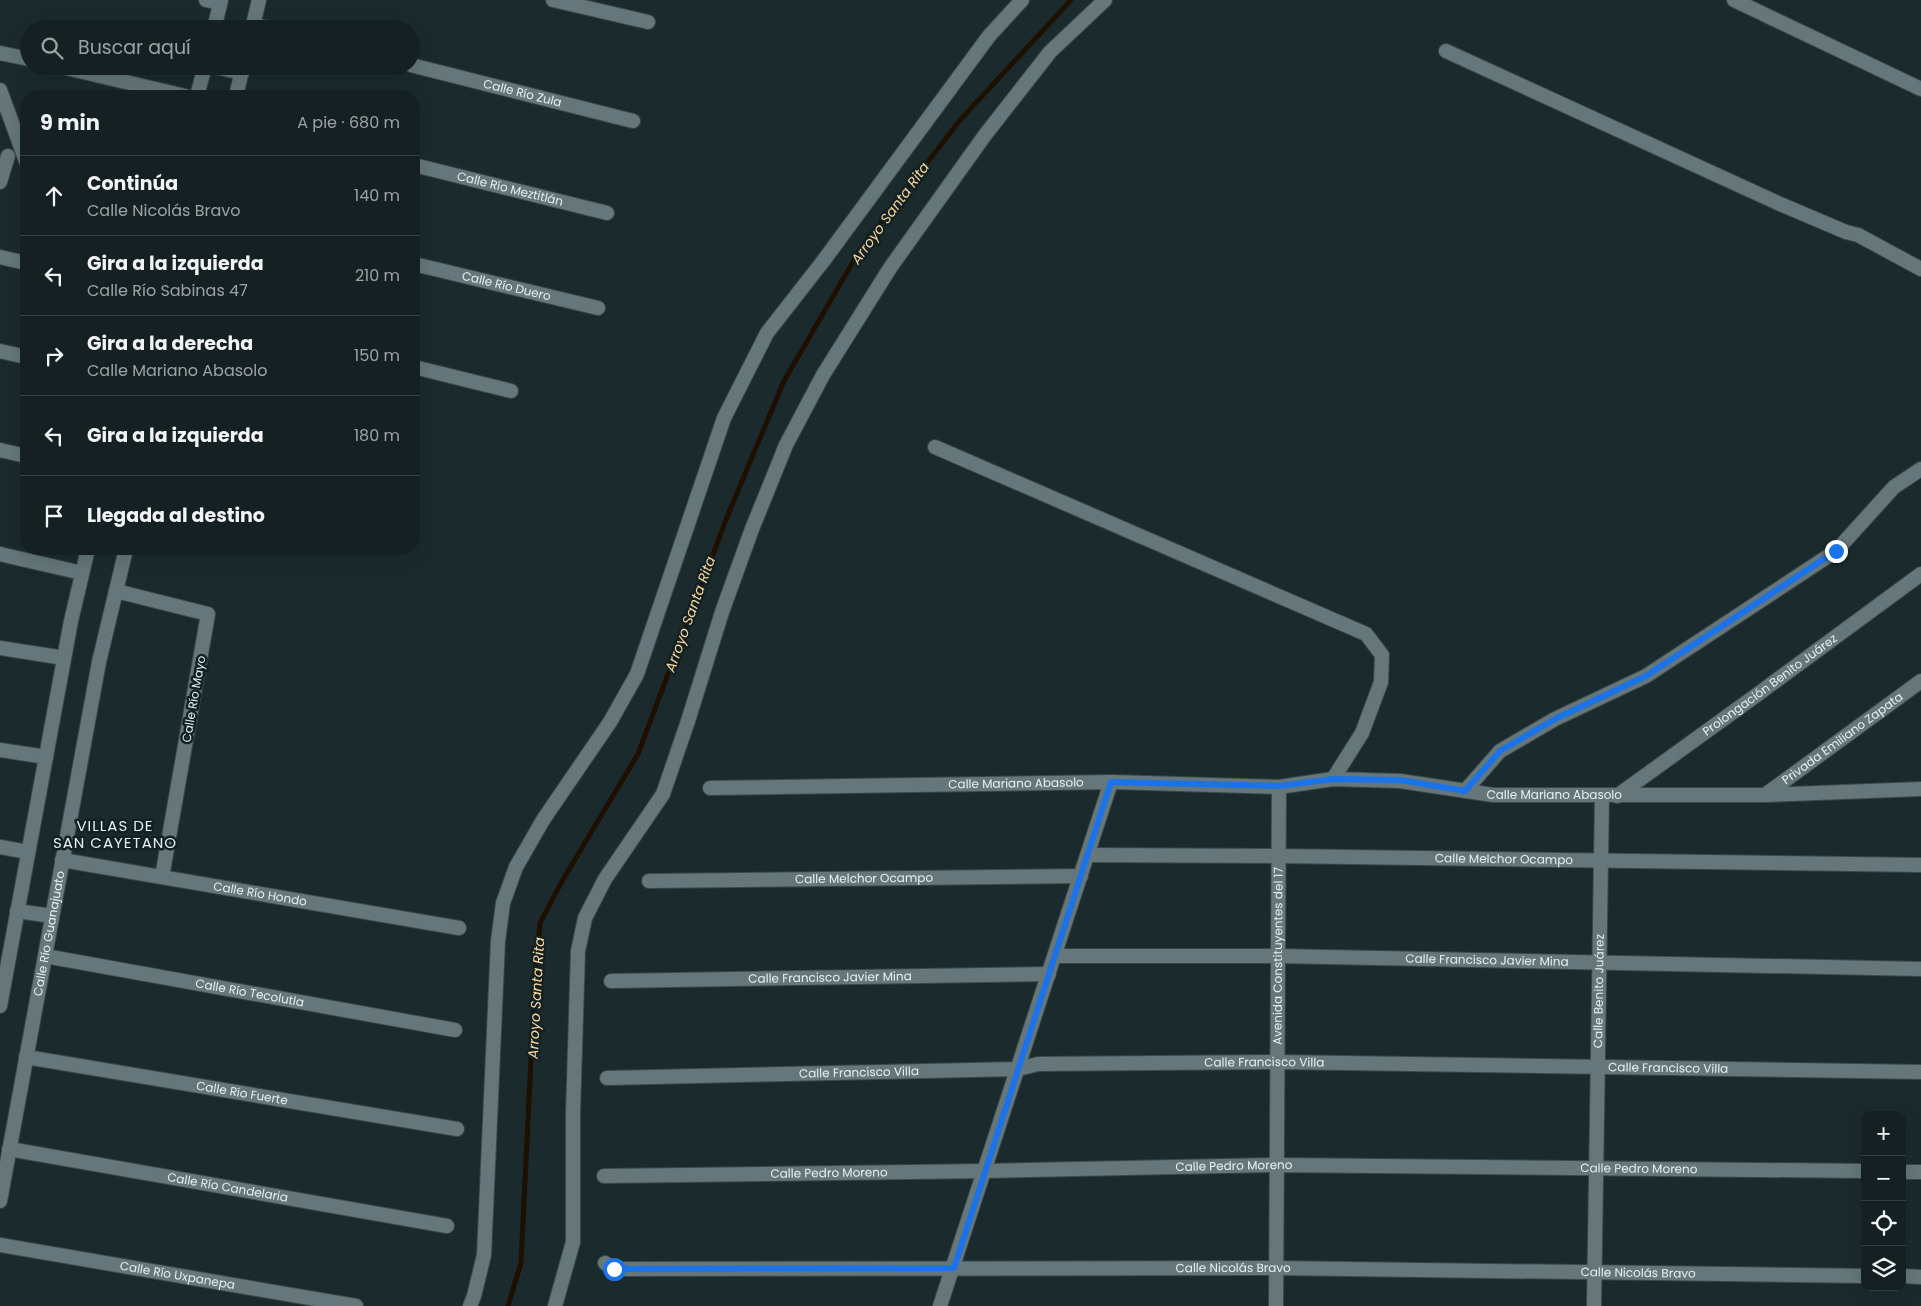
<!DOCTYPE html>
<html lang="es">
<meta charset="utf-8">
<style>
:root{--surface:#142022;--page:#212d2f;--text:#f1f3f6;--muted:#9da3a5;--line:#333e40}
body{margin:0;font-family:Poppins,sans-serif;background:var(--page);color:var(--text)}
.controls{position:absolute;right:15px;bottom:15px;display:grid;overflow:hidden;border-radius:10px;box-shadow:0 5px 20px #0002}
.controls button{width:45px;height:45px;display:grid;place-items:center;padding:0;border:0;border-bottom:1px solid var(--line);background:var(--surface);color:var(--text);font:25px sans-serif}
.stop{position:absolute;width:15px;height:15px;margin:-11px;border:4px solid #1a73e8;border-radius:50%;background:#fff}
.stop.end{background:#1a73e8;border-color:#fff;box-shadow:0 1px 5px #0008}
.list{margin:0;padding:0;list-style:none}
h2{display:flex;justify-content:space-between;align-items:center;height:65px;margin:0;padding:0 20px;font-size:21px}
h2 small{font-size:16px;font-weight:400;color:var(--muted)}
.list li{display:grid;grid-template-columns:32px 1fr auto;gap:15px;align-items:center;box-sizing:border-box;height:80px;padding:0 20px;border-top:1px solid var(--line)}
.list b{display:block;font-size:19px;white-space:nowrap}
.list p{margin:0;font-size:16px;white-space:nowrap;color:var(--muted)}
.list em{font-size:16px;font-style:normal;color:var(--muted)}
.icon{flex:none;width:28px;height:28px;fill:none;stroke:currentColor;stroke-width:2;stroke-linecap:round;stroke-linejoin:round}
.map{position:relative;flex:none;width:1921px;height:1306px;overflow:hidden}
.search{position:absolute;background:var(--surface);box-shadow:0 5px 20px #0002;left:20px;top:20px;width:400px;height:55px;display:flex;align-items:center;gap:12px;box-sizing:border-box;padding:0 18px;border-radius:28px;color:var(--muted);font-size:19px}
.panel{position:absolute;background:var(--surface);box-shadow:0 5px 20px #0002;left:20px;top:90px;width:400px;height:465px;border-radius:20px}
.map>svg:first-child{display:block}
</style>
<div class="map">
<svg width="1921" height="1306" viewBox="0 0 1921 1306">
<rect width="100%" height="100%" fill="#1b2b2d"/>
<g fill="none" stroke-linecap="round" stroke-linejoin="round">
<!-- stream -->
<path stroke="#1e1000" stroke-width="5" d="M 508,1306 L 521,1263 L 535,977 L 540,923 L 561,883 L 638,754 L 727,517 L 784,381 L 861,248 L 961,119 L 1071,0"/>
<!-- minor casing -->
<g stroke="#3b484a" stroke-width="16">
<g id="minor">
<path d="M 206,0 L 220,3"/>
<path d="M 553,0 L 648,22"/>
<path d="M 1734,0 L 1921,89"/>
<path d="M 253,24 L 270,29"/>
<path d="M 1446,51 L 1780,204 L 1846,232 L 1858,235 L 1921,269"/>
<path d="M 0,53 L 29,59"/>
<path id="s1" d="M 411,65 L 633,121"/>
<path d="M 58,66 L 185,96"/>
<path d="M 0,90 L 26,161"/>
<path id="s2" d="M 414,165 L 607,213"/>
<path d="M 0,182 L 8,156"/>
<path d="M 0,257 L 26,263"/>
<path id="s3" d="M 414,264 L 598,308"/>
<path d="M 0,351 L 26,357"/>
<path d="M 414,367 L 511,391"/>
<path d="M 935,447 L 1366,634 L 1382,655 L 1381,682 L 1362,733 L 1333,779"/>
<path d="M 0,450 L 26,456"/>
<path d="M 0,554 L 82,573"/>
<path d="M 116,591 L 208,614 L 162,877"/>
<path d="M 0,648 L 64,658"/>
<path d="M 0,750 L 46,757"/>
<path id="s4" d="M 710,788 L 1111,782 L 1279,787 L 1333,779 L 1400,781 L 1493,795 L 1765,795 L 1921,789"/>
<path d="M 1465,791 L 1500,751 L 1555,719 L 1646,676 L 1836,551 L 1894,487 L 1921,469"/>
<path id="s5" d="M 1765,795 L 1921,681"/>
<path id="s6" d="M 1617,796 L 1758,694 L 1921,574"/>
<path d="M 0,847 L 28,852"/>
<path id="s7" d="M 1088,855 L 1279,856 L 1921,865"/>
<path id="s8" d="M 62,860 L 459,928"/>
<path id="s9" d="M 649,881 L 1081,876"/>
<path id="s10" d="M 45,956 L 455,1030"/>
<path id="s11" d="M 1055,956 L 1278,956 L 1921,969"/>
<path id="s12" d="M 611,981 L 1049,974"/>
<path id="s13" d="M 26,1057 L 457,1129"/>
<path id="s14" d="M 607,1078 L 1018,1069 L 1038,1064 L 1277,1062 L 1921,1072"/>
<path id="s15" d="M 9,1149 L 447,1226"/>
<path d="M 1902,1172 L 1921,1172"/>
<path id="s16" d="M 604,1176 L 985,1171 L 1277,1165 L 1865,1171"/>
<path id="s17" d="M 0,1245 L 356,1306"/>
<path id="s18" d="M 605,1263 L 614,1269 L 1276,1268 L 1865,1276"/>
<path d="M 1902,1276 L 1921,1277"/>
<path d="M 470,1306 L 474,1296 L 484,1255 L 498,941 L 503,903 L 516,867 L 543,820 L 610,722 L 637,674 L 724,418 L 767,333 L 824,260 L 989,36 L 1022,0"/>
<path d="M 555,1306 L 573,1242 L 573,1113 L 578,951 L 585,918 L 605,879 L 663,794 L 688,721 L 722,612 L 752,529 L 786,445 L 823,375 L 890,268 L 985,135 L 1050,52 L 1105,0"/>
<path d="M 940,1306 L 1111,782"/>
<path id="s19" d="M 1276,1306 L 1279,787"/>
<path id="s20" d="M 1594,1306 L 1602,796"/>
</g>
</g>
<!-- tertiary casing -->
<g stroke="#3b484a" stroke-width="16">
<g id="tertiary">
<path d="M 214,29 L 221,0"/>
<path d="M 252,29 L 259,0"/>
<path d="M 211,66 L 242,73"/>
<path d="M 197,96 L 205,66"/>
<path d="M 236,96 L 243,66"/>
<path d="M 17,911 L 52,916"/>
<path d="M 0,1006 L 71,621 L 88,549"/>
<path id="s21" d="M 0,1201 L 99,662 L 126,549"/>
</g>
</g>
<!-- minor -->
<use href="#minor" stroke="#65777a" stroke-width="14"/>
<!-- tertiary -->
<use href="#tertiary" stroke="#65777a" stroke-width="14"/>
</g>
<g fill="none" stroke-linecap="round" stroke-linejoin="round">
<!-- route -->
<path stroke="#1a73e8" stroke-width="6" d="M 614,1269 L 954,1268 L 1111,782 L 1279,786 L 1333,779 L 1400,780 L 1465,791 L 1500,751 L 1555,719 L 1646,676 L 1836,551"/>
</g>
<g text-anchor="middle" stroke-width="5" stroke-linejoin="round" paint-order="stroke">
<!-- street labels -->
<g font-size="12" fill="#e5eff0" stroke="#122124">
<text dy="4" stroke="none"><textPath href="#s1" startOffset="115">Calle Río Zula</textPath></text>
<text dy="4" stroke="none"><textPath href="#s2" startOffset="99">Calle Río Meztitlán</textPath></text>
<text dy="4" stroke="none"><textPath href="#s3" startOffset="95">Calle Río Duero</textPath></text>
<text dy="4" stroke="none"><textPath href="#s6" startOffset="189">Prolongación Benito Juárez</textPath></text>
<text transform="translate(194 699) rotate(-80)" y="4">Calle Río Mayo</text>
<text dy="4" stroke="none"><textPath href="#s5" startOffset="96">Privada Emiliano Zapata</textPath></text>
<text dy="4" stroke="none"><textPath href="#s4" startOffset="306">Calle Mariano Abasolo</textPath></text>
<text dy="4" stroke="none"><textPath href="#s4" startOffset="846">Calle Mariano Abasolo</textPath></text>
<text dy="4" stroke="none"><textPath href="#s7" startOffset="416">Calle Melchor Ocampo</textPath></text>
<text dy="4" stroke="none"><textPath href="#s9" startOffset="215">Calle Melchor Ocampo</textPath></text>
<text dy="4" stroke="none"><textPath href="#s8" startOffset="201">Calle Río Hondo</textPath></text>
<text dy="4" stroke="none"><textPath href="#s21" startOffset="272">Calle Río Guanajuato</textPath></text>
<text dy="4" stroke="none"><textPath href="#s19" startOffset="350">Avenida Constituyentes del 17</textPath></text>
<text dy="4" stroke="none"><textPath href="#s11" startOffset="432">Calle Francisco Javier Mina</textPath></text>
<text dy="4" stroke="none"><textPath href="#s12" startOffset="219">Calle Francisco Javier Mina</textPath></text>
<text dy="4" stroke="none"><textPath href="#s20" startOffset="315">Calle Benito Juárez</textPath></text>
<text dy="4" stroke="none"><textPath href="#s10" startOffset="208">Calle Río Tecolutla</textPath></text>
<text dy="4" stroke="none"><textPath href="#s14" startOffset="658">Calle Francisco Villa</textPath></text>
<text dy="4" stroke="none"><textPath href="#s14" startOffset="1062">Calle Francisco Villa</textPath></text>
<text dy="4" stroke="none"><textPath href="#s14" startOffset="252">Calle Francisco Villa</textPath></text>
<text dy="4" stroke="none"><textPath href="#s13" startOffset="219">Calle Río Fuerte</textPath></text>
<text dy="4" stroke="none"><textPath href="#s16" startOffset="630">Calle Pedro Moreno</textPath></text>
<text dy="4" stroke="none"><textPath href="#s16" startOffset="1035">Calle Pedro Moreno</textPath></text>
<text dy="4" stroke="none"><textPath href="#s16" startOffset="225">Calle Pedro Moreno</textPath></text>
<text dy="4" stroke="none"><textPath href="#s15" startOffset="222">Calle Río Candelaria</textPath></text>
<text dy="4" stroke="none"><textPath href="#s18" startOffset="630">Calle Nicolás Bravo</textPath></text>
<text dy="4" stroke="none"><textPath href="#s18" startOffset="1035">Calle Nicolás Bravo</textPath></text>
<text dy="4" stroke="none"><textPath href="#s17" startOffset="180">Calle Río Uxpanepa</textPath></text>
</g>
<!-- water labels -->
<g font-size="14" font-style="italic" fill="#fcd79a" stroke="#122124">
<text transform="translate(890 213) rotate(-54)" y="5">Arroyo Santa Rita</text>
<text transform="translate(690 614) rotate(-70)" y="5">Arroyo Santa Rita</text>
<text transform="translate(536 998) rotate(-87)" y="5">Arroyo Santa Rita</text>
</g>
<!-- quarter labels -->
<g font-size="15" letter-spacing="1" fill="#e5eff0" stroke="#122124">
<text x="115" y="831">VILLAS DE<tspan x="115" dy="17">SAN CAYETANO</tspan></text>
</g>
</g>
</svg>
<div class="controls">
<button>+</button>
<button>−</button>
<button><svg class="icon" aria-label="locate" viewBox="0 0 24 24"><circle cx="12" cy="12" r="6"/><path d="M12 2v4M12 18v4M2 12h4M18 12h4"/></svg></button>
<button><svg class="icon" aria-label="layers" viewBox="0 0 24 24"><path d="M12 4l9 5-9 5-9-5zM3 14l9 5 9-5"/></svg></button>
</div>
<div class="stop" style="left:614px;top:1269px"></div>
<div class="stop end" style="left:1836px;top:551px"></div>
<div class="search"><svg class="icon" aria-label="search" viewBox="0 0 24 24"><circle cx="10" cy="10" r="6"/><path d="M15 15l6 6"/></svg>Buscar aquí</div>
<section class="panel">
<h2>9 min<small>A pie · 680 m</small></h2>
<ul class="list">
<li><svg class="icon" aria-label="ahead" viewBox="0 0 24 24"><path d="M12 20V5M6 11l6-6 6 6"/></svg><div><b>Continúa</b><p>Calle Nicolás Bravo</p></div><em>140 m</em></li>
<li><svg class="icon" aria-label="left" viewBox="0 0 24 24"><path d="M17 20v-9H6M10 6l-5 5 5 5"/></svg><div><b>Gira a la izquierda</b><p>Calle Río Sabinas 47</p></div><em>210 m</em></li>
<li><svg class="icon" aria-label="right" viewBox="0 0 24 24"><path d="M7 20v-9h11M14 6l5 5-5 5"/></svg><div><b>Gira a la derecha</b><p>Calle Mariano Abasolo</p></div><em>150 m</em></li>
<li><svg class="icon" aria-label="left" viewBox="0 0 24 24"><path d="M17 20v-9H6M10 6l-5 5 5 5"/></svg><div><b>Gira a la izquierda</b></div><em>180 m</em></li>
<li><svg class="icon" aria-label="arrive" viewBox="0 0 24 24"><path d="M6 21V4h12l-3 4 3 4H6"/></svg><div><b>Llegada al destino</b></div></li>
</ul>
</section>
</div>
